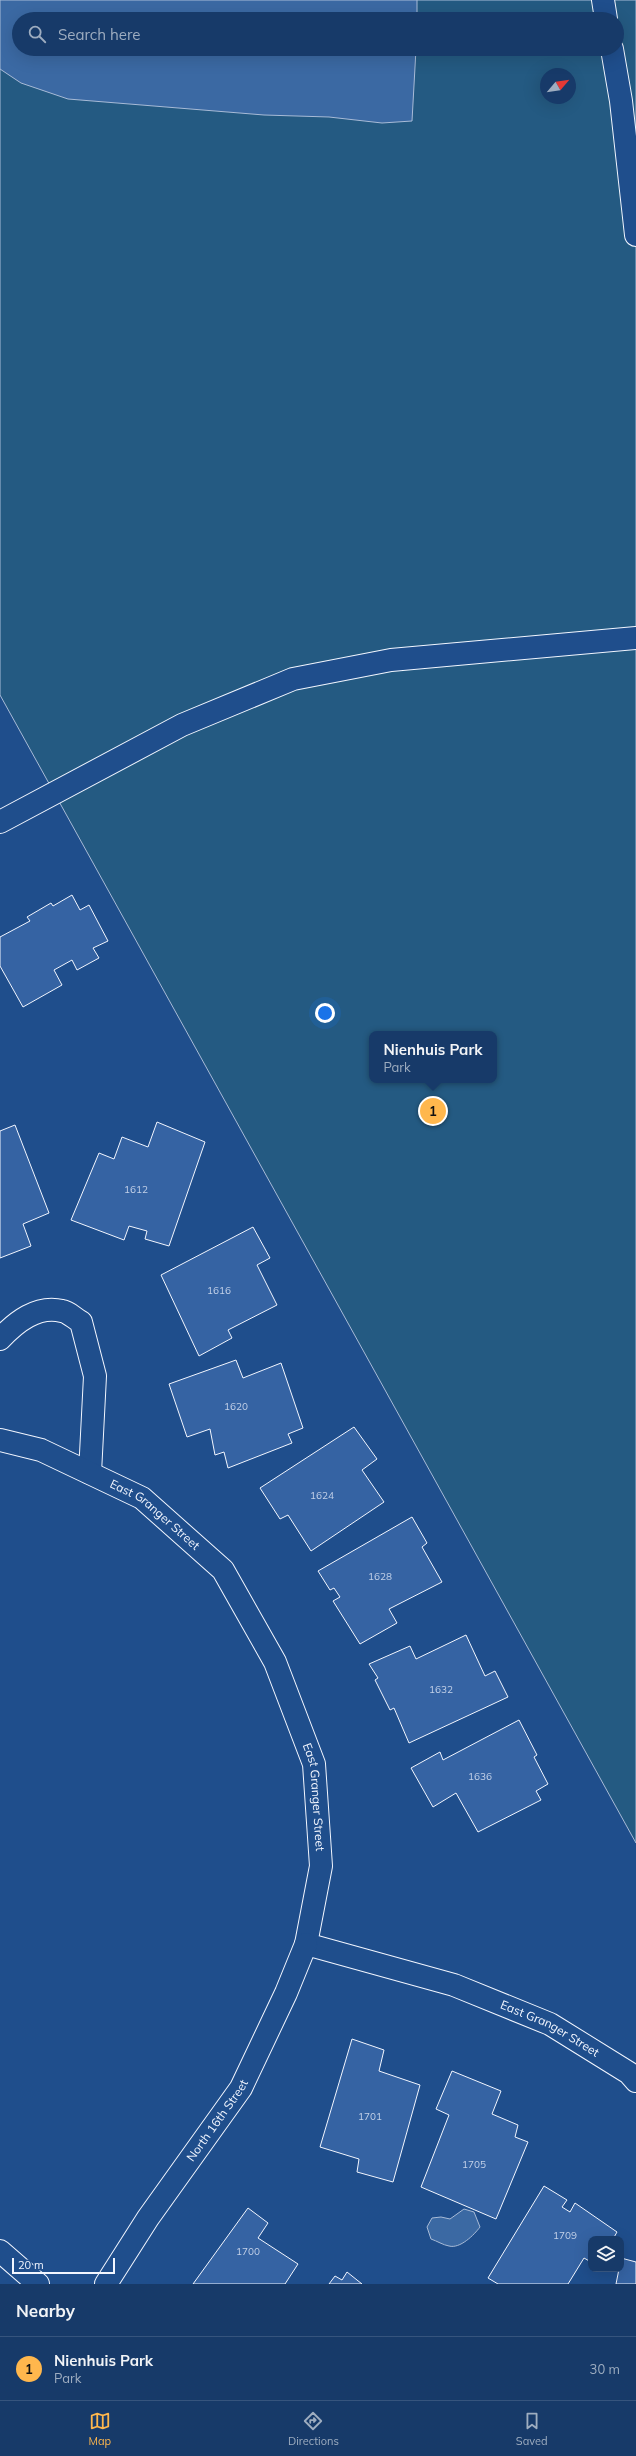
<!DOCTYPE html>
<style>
:root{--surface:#173a69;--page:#20416f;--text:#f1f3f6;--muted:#9eadc0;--line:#36547d;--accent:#ffb74d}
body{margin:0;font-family:Mulish,sans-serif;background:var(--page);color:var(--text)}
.controls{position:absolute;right:12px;bottom:12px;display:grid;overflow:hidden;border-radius:8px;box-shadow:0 4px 16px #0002}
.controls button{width:36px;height:36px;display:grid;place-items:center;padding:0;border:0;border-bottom:1px solid var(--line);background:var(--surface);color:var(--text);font:20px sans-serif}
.compass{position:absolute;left:540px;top:68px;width:36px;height:36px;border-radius:50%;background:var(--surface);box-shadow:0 4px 16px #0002;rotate:61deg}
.scale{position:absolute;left:12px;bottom:10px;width:103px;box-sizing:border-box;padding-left:4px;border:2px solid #f2f6ff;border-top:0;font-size:11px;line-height:14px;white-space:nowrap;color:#f2f6ff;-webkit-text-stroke:3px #1f4e8c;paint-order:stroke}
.you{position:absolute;left:325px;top:1013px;width:14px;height:14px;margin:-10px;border:3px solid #fff;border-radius:50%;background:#1a73e8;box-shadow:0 0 0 6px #1a73e833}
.badge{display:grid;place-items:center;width:26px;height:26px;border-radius:50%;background:var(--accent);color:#111;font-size:13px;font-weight:700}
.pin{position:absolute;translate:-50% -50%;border:2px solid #fff;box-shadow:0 1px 4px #0006}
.popup{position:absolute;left:369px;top:1031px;width:128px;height:52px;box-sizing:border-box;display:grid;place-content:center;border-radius:8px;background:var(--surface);filter:drop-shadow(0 1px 3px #0005);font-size:13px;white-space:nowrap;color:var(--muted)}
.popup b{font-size:15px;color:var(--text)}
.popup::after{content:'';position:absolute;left:50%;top:100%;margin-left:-8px;border:8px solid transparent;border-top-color:var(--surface)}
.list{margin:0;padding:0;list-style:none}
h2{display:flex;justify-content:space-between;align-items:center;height:52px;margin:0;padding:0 16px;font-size:17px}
h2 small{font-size:13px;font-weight:400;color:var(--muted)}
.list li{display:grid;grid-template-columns:26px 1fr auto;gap:12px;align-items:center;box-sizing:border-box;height:64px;padding:0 16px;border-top:1px solid var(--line)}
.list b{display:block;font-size:15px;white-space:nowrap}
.list p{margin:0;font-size:13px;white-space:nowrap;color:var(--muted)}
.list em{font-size:13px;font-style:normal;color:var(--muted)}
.icon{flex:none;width:22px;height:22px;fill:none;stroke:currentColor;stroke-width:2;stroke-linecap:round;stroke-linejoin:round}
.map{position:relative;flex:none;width:636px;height:2284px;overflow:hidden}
.search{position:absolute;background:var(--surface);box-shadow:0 4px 16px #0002;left:12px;right:12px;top:12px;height:44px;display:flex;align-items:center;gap:10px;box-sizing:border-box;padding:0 14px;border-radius:22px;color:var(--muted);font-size:15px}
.sheet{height:116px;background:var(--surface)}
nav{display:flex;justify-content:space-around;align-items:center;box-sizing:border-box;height:56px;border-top:1px solid var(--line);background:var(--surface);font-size:11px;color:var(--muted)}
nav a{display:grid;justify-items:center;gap:2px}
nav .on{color:var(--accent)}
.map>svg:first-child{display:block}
</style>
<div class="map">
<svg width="636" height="2284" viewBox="0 0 636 2284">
<rect width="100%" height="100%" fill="#1f4e8c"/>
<!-- green -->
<path fill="#245a82" stroke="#a8bbd7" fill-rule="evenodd" d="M 0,0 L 636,0 L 636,1843 L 0,695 ZM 19,19 L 617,19 L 617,49 L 19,49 ZM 546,74 L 570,74 L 570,98 L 546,98 ZM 372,1034 L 494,1034 L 494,1080 L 372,1080 Z"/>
<!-- water -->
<g fill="#3b69a3" stroke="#a8bbd7">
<path d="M 0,0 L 417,0 L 417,19 L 19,19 L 19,49 L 416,49 L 412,121 L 382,123 L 329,117 L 264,115 L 68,99 L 21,83 L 0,69 Z"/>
<path d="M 464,2209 L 474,2212 L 480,2227 C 474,2235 460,2249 449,2246 C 443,2245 437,2241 431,2239 L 427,2227 L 432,2218 L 441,2217 L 450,2219 Z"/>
</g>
<!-- building -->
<g fill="#3563a3" stroke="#f2f6ff">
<path d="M 72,895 L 80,910 L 89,905 L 108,941 L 93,948 L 99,958 L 77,970 L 72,960 L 54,970 L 62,985 L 23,1007 L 0,966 L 0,937 L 30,921 L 27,917 L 51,903 L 53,906 Z"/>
<path d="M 157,1122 L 205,1142 L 169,1246 L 145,1239 L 147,1231 L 129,1226 L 124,1240 L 71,1220 L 99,1153 L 114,1159 L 122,1137 L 148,1147 Z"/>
<path d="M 15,1125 L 49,1213 L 23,1224 L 31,1246 L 0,1258 L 0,1131 Z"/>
<path d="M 253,1227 L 270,1258 L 257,1265 L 277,1305 L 228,1330 L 232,1338 L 199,1356 L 161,1275 Z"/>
<path d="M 236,1360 L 243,1378 L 281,1363 L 303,1428 L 288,1434 L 292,1443 L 228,1468 L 224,1452 L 215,1455 L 210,1429 L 187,1437 L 169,1384 Z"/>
<path d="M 354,1427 L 377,1459 L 362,1470 L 384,1502 L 311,1551 L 288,1515 L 280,1519 L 260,1488 Z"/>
<path d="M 412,1517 L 427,1543 L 422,1547 L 442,1582 L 389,1609 L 397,1623 L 360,1644 L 333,1601 L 340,1597 L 334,1588 L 330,1590 L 318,1571 Z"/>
<path d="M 466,1635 L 485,1676 L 495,1671 L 508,1697 L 409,1743 L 394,1708 L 390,1710 L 375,1680 L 378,1678 L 369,1664 L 410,1646 L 416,1659 Z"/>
<path d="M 519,1720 L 537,1755 L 534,1757 L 548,1784 L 536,1791 L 541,1800 L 478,1832 L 456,1793 L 433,1807 L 411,1768 L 440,1752 L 443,1760 Z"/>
<path d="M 352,2039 L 384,2050 L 379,2071 L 420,2085 L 393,2182 L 357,2172 L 359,2159 L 320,2147 Z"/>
<path d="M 452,2071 L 501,2091 L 492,2114 L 518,2125 L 515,2137 L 528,2142 L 496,2219 L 421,2187 L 449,2115 L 436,2109 Z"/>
<path d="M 544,2186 L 567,2200 L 562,2207 L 570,2212 L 575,2203 L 617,2232 L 613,2239 L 591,2239 L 591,2262 L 584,2258 L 568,2284 L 498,2284 L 488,2278 Z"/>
<path d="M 248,2208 L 268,2223 L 258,2238 L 298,2264 L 285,2284 L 193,2284 Z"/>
<path d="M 621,2258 L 636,2262 L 636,2284 L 616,2284 L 619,2269 L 621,2269 Z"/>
<path d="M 347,2272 L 362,2284 L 329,2284 L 335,2276 L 342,2280 Z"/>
</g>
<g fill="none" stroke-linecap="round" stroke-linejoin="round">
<!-- minor casing -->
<g stroke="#f2f6ff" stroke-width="24">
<g id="minor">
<path d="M 603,0 L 606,19"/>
<path d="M 612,49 L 621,101 L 636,235"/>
<path d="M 0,822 L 182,725 L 293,679 L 391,660 L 636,638"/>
<path d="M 0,1339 C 16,1322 37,1305 62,1311 C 69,1312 75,1319 81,1322 L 95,1376 L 90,1473"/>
<path id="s1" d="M 0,1440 L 41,1450 L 142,1498 L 223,1570 L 275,1662 L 314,1764 L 321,1866 L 306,1944 L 454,1985 L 550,2024 L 629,2073 L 636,2081"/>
<path d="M 0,2251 L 38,2284"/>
<path id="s2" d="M 106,2284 L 148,2218 L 241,2088 L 286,1993 L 306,1944"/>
</g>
</g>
<!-- minor -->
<use href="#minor" stroke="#1f4e8c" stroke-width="22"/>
</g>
<g text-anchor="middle" stroke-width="3" stroke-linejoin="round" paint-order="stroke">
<!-- number labels -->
<g font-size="10" fill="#c3d1e8">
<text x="136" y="1193">1612</text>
<text x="219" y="1294">1616</text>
<text x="236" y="1410">1620</text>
<text x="322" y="1499">1624</text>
<text x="380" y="1580">1628</text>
<text x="441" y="1693">1632</text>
<text x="480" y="1780">1636</text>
<text x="370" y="2120">1701</text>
<text x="474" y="2168">1705</text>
<text x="565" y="2239">1709</text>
<text x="248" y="2255">1700</text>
</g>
<!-- street labels -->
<g font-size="12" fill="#f2f6ff" stroke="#1f4e8c">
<text dy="4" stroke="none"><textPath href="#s1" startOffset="174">East Granger Street</textPath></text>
<text dy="4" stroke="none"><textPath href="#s1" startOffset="510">East Granger Street</textPath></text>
<text dy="4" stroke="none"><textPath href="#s1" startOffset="918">East Granger Street</textPath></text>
<text dy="4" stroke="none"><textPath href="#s2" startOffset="198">North 16th Street</textPath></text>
</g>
</g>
</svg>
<div class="controls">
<button><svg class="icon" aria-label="layers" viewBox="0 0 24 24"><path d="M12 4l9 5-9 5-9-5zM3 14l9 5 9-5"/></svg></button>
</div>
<svg class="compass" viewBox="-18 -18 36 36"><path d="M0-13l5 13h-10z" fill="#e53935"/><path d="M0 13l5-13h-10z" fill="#9eadc0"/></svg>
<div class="scale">20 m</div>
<div class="you"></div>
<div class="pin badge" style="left:433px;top:1111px">1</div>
<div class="popup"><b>Nienhuis Park</b>Park</div>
<div class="search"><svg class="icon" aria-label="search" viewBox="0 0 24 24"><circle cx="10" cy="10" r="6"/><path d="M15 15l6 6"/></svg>Search here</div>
</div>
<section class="sheet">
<h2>Nearby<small></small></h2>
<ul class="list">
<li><span class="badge">1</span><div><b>Nienhuis Park</b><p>Park</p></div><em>30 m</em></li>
</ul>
</section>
<nav>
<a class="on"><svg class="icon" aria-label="map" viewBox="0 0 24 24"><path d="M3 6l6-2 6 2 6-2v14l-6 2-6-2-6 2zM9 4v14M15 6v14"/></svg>Map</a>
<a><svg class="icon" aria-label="directions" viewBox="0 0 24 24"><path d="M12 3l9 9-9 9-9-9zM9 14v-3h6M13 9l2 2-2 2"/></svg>Directions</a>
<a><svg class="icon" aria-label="saved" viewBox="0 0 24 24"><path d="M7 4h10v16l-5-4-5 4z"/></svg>Saved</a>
</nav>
